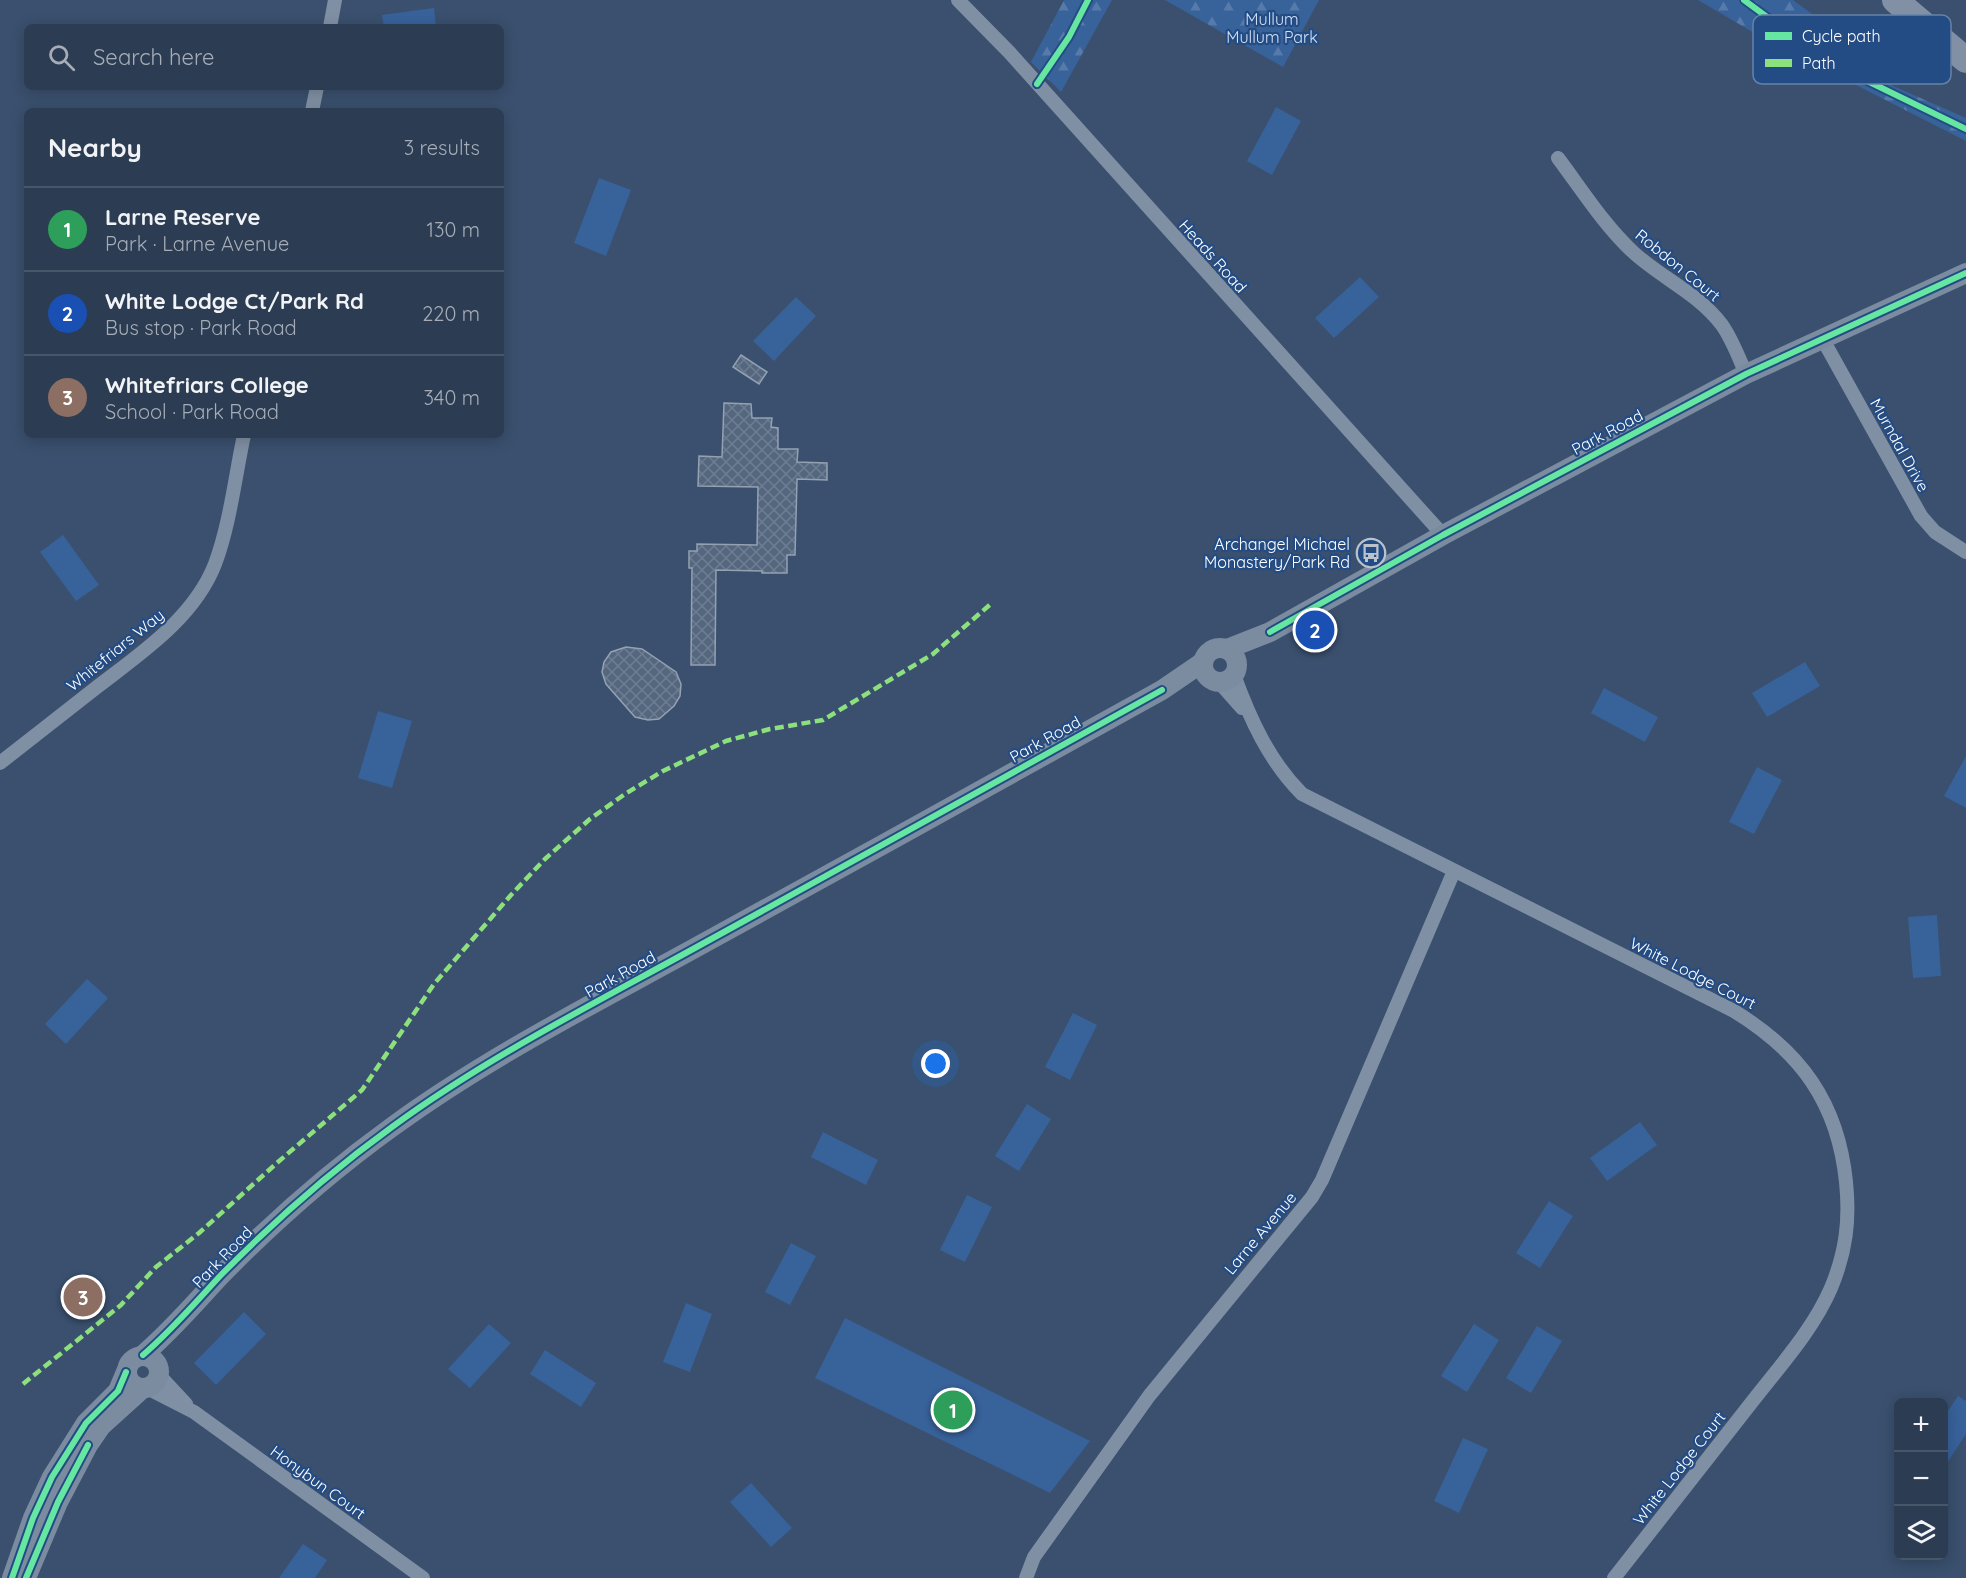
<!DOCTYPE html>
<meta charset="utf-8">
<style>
:root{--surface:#2c3c52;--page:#38475c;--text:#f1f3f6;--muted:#a6adb8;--line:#485669;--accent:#bac2cc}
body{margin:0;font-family:Quicksand,sans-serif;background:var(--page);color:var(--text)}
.controls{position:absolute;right:18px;bottom:18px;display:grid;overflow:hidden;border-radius:9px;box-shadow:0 3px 15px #0003}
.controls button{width:54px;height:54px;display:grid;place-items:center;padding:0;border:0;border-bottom:2px solid var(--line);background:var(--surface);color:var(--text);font:30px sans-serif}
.you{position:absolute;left:936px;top:1064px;width:21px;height:21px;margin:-15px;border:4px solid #fff;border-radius:50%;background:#1a73e8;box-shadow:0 0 0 9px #1a73e833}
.badge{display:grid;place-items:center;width:39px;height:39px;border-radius:50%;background:var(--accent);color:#fff;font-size:20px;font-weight:700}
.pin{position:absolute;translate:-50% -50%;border:3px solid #fff;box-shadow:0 2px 6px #0006}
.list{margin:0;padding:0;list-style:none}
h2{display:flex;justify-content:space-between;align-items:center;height:78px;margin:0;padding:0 24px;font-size:26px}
h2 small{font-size:20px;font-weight:400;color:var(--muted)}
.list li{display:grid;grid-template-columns:39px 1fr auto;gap:18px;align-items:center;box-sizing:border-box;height:84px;padding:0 24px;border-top:2px solid var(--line)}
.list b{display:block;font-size:22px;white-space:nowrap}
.list p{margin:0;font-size:20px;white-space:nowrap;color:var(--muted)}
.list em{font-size:20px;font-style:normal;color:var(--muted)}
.icon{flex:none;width:33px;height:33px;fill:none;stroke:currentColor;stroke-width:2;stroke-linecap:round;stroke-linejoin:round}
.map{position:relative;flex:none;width:1966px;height:1578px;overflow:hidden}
.search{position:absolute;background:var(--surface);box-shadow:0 3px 15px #0003;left:24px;top:24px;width:480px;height:66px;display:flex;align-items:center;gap:15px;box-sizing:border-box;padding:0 21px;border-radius:9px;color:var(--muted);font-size:22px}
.panel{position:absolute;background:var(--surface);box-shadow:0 3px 15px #0003;left:24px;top:108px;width:480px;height:330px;border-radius:9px}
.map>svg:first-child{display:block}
</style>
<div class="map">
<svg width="1966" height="1578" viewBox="0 0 1966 1578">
<defs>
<pattern id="forest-firs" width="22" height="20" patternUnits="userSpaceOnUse" patternTransform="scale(1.5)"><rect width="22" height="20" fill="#38629a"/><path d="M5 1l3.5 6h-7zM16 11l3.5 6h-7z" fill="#567aa9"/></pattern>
<pattern id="building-cross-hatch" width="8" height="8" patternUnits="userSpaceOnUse" patternTransform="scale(1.5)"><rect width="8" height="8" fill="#55677f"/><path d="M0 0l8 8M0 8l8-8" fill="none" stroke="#6e7e92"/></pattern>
</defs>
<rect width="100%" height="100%" fill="#3a506e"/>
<!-- forest -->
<g fill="url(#forest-firs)">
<path d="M 1064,0 L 1112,0 L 1061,92 L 1031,62 Z"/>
<path d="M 1165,0 L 1319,0 L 1283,67 Z"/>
<path d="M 1698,0 L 1793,0 L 1820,20 L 1875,78 L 1966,118 L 1966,141 L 1756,34 Z"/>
</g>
<!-- park -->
<g fill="#38629a">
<path d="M 434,8 L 436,27 L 384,27 L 382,15 Z"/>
<path d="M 1276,107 L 1301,121 L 1272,175 L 1247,161 Z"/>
<path d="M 599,178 L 631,190 L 606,256 L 574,243 Z"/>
<path d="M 1360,277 L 1379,297 L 1334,338 L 1315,318 Z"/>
<path d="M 796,297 L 816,316 L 774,361 L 753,341 Z"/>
<path d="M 63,535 L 99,585 L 76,601 L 40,552 Z"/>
<path d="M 1805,662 L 1820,686 L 1767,717 L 1752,693 Z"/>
<path d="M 1604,688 L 1658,717 L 1645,742 L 1591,713 Z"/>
<path d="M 378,711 L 412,721 L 392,788 L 358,778 Z"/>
<path d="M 1966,756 L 1966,808 L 1944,796 Z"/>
<path d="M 1757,767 L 1782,780 L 1754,834 L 1729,822 Z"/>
<path d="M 1937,915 L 1941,976 L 1913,978 L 1908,917 Z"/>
<path d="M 87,979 L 108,998 L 66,1044 L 45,1024 Z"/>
<path d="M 1073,1013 L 1097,1025 L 1070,1080 L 1045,1067 Z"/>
<path d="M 1027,1104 L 1051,1119 L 1019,1171 L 995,1156 Z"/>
<path d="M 1640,1122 L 1657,1145 L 1607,1181 L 1590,1158 Z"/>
<path d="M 823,1132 L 878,1160 L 866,1185 L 811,1157 Z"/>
<path d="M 967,1195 L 992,1207 L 965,1262 L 940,1250 Z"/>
<path d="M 1549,1201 L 1573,1216 L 1540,1268 L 1516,1253 Z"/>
<path d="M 791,1243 L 816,1256 L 790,1305 L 765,1292 Z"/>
<path d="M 686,1303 L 712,1314 L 690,1372 L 663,1362 Z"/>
<path d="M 244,1312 L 266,1334 L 216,1385 L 194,1363 Z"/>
<path d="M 845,1318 L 1090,1441 L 1050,1493 L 815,1378 Z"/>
<path d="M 489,1324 L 511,1343 L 470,1388 L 448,1369 Z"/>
<path d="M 1474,1324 L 1499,1340 L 1467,1392 L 1441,1376 Z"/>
<path d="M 1537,1326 L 1562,1341 L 1531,1393 L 1506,1378 Z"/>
<path d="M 545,1350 L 596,1383 L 581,1407 L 530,1374 Z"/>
<path d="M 1958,1396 L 1966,1401 L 1966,1434 L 1947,1463 L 1944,1461 L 1944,1417 Z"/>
<path d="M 1463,1438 L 1488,1449 L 1459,1513 L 1434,1501 Z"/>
<path d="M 751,1483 L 792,1528 L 771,1547 L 730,1502 Z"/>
<path d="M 303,1544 L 327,1560 L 315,1578 L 279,1578 Z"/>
</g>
<!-- building -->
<g fill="url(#building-cross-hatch)" stroke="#94a1b2" stroke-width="1.5">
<path d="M 741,355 L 767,372 L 759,384 L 733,367 Z"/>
<path d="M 724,403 L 751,404 L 752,418 L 772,418 L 771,427 L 778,428 L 778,449 L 798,449 L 797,462 L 827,463 L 827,480 L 797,479 L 795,555 L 787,555 L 787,573 L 762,573 L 762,571 L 716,570 L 715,665 L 691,665 L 692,568 L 689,568 L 689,551 L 697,551 L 697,544 L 757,545 L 758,487 L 698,486 L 699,456 L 722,457 Z"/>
<path d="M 626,647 L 642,649 L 676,672 L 681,684 L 680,696 L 674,706 L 659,719 L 648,720 L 635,717 L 606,684 L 602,672 L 604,662 L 611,652 Z"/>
</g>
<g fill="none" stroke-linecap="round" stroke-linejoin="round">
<!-- street -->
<g stroke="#8090a4" stroke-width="14">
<path d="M 958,0 L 1010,53 L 1443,535"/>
<path d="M 330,27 L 335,0"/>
<path d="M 312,111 L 317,87"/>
<path d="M 1558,158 C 1582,190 1604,225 1633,252 C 1661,278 1698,293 1722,325 C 1732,339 1739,358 1746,374"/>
<path d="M 1822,338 L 1921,516 L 1935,532 L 1966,552"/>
<path d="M 1234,675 C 1250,719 1269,761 1302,794 L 1734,1011 C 1801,1052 1838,1103 1846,1182 C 1850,1220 1846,1252 1831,1288 C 1812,1332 1777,1369 1748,1407 C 1703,1464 1659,1521 1614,1578"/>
<path d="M 1219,682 L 1242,708"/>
<path d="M 0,763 C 32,738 65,712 97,687 C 141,653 194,618 215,564 C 230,524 235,477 244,435"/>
<path d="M 159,1375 L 186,1404"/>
<path d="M 147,1388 L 194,1412 L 423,1578"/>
<path d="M 1026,1578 L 1034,1557 L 1149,1396 L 1312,1197 L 1322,1180 L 1454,871"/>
</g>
<!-- secondary -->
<g stroke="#7b8ca0" stroke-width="20">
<circle cx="1220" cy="665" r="17"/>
<path d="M 1227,649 L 1270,632 L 1443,535 L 1746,374 L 1966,273"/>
<path d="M 143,1355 C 171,1331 195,1303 220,1276 C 273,1222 331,1171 392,1127 C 489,1056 599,1001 704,943 C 857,859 1009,775 1162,690 L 1203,662"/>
<circle cx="143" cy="1372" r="16"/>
<path d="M 12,1578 L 33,1518 L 52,1477 L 86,1423 L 118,1391 L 126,1372"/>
<path d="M 26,1578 L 58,1502 L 88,1445 L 101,1426 L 143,1388"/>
</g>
<!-- highway -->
<path stroke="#8190a4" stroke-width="26" d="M 1895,0 L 1966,60"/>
<!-- quiet -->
<path stroke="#8de07e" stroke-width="4.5" stroke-dasharray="9 4.5" stroke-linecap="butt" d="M 23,1384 L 121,1305 L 156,1267 L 199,1233 L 278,1162 L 362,1090 L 434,984 L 511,895 L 545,859 L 590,819 L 625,794 L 663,771 L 726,741 L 770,729 L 823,720 L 933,654 L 993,602"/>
<!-- cycleway casing -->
<g stroke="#244c84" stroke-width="10">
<g id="cycleway">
<path d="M 1744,0 L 1793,36 L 1857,76 L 1966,129"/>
<path d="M 1037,84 L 1069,37 L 1088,0"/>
<path d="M 1270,632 L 1443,535 L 1746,374 L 1966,273"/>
<path d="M 143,1355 C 171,1331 195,1303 220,1276 C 273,1222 331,1171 392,1127 C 489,1056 599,1001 704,943 C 857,859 1009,775 1162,690"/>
<path d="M 12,1578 L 33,1518 L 52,1477 L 86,1423 L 118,1391 L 126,1372"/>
<path d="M 26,1578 L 58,1502 L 88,1445"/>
</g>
</g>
<!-- cycleway -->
<use href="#cycleway" stroke="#66e7a1" stroke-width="6"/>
</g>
<!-- icons -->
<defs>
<g id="bus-ring" transform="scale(1.5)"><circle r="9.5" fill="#244c84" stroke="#bac2cc" stroke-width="1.5"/><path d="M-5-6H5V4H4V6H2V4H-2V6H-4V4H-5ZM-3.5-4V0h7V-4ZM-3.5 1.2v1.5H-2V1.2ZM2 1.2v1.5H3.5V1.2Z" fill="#bac2cc"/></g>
</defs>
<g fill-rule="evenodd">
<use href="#bus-ring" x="1371" y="553"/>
</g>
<g text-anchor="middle" stroke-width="4.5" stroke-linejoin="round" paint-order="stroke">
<!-- park labels -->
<g font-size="16" fill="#d1e1f6" stroke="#244c84">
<text x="1272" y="25">Mullum<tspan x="1272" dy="18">Mullum Park</tspan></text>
</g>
<!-- street labels -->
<g font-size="16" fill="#fff" stroke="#244c84">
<text transform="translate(1213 256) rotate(48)" y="6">Heads Road</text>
<text transform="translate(1678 265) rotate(39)" y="6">Robdon Court</text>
<text transform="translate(1607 432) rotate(-28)" y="6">Park Road</text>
<text transform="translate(1900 445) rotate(61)" y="6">Murndal Drive</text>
<text transform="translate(115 650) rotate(-39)" y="6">Whitefriars Way</text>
<text transform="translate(1045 739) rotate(-29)" y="6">Park Road</text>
<text transform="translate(1693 973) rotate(27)" y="6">White Lodge Court</text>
<text transform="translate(620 974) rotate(-29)" y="6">Park Road</text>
<text transform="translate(1260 1233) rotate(-50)" y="6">Larne Avenue</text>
<text transform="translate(222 1257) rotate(-46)" y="6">Park Road</text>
<text transform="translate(1679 1468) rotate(-52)" y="6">White Lodge Court</text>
<text transform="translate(318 1482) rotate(36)" y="6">Honybun Court</text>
</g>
<!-- poi labels -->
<g font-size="16" fill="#fff" stroke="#244c84" text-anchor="end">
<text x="1350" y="550">Archangel Michael<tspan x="1350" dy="18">Monastery/Park Rd</tspan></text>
</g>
</g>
<!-- legend -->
<rect x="1753" y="15" width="198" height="69" rx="9" fill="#244c84" stroke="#6682a9" stroke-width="1.5"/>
<rect x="1765" y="32" width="27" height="8" fill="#66e7a1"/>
<rect x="1765" y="59" width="27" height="8" fill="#8de07e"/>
<g font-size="16" fill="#fff">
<text x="1802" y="42">Cycle path</text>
<text x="1802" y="69">Path</text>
</g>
</svg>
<div class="controls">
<button>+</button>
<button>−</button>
<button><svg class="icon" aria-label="layers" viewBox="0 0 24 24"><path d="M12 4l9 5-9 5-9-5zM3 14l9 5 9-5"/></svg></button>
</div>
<div class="you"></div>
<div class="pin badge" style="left:953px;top:1410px;background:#2e9e5b">1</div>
<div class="pin badge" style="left:1315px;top:630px;background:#1a4fb4">2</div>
<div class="pin badge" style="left:83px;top:1297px;background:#8d6e63">3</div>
<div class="search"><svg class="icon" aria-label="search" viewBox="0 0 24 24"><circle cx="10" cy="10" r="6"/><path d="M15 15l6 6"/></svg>Search here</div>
<section class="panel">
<h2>Nearby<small>3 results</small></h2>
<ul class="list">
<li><span class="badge" style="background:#2e9e5b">1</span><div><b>Larne Reserve</b><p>Park · Larne Avenue</p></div><em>130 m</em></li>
<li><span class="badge" style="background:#1a4fb4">2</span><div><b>White Lodge Ct/Park Rd</b><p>Bus stop · Park Road</p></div><em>220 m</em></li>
<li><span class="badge" style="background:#8d6e63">3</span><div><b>Whitefriars College</b><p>School · Park Road</p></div><em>340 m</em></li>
</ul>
</section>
</div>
